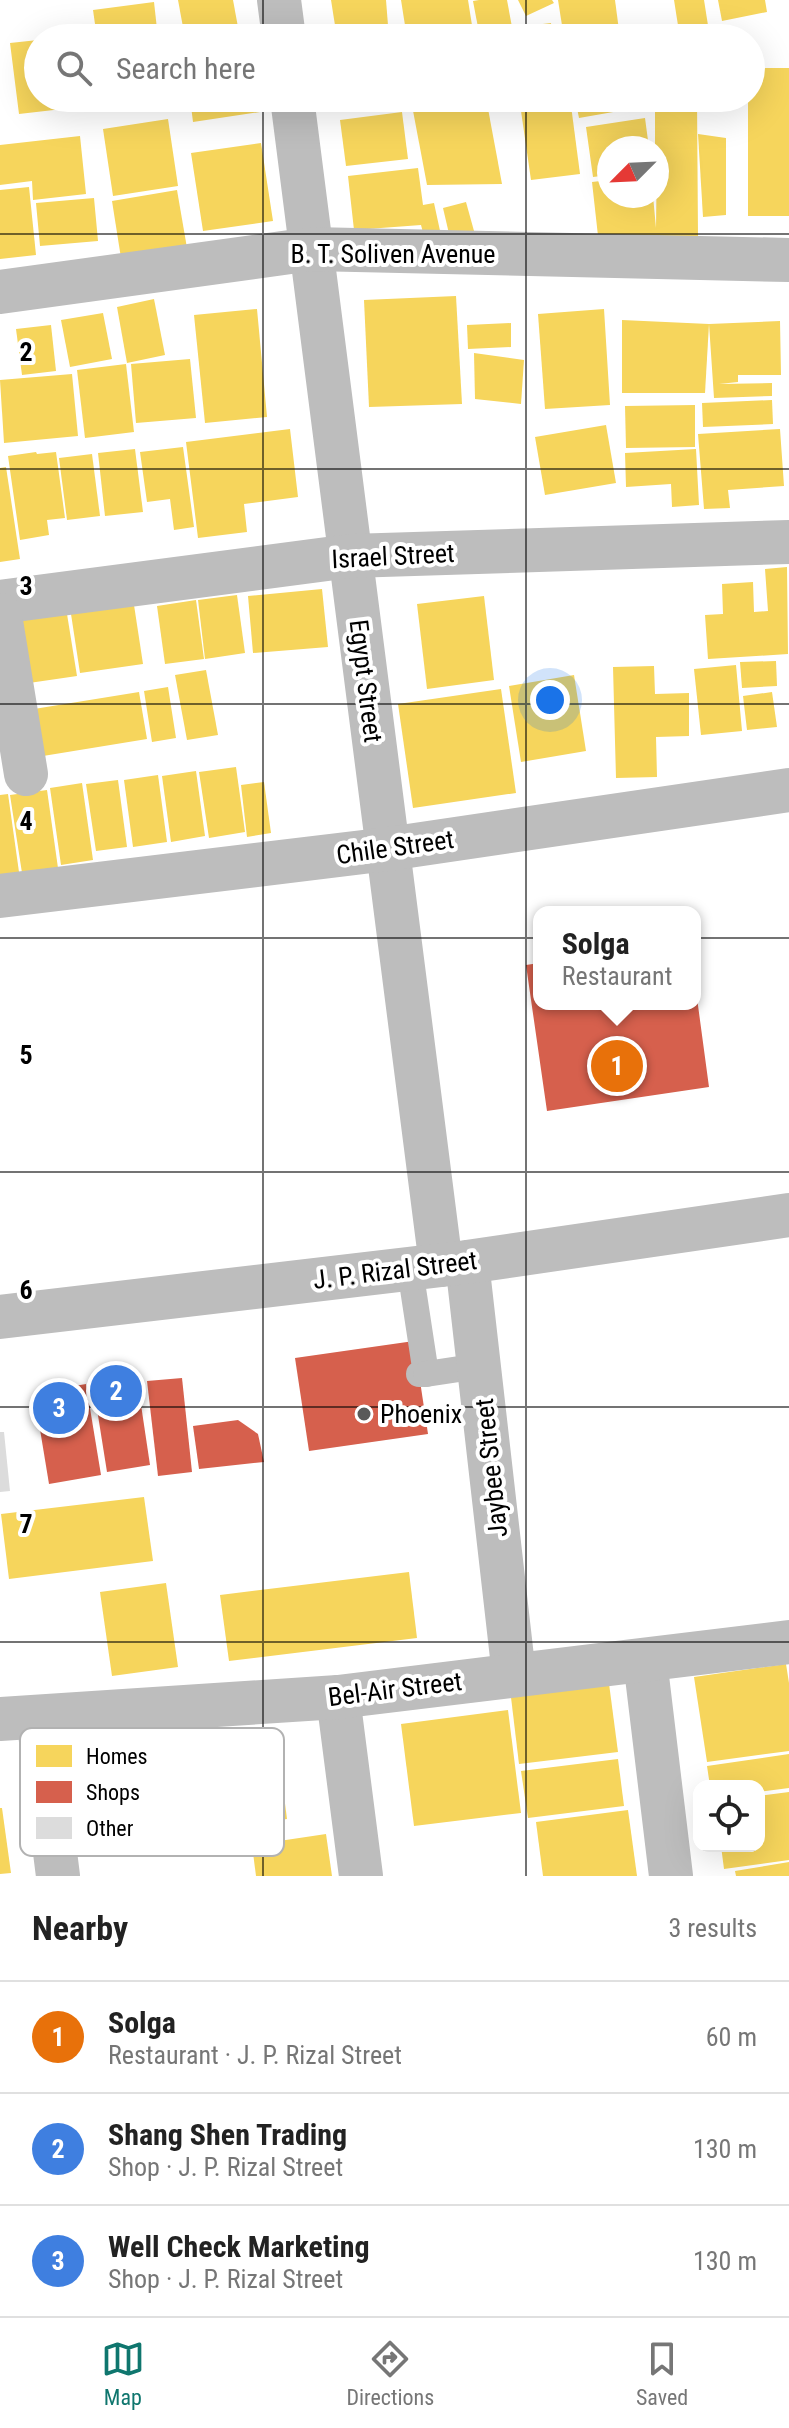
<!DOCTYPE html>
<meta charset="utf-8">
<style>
:root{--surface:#fff;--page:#f2f2f2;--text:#222;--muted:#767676;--line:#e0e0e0;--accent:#0f766e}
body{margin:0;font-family:"Roboto Condensed",sans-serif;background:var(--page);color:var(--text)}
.controls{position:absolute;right:24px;bottom:24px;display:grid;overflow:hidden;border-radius:16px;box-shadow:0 8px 32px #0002}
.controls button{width:72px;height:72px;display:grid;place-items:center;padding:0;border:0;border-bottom:2px solid var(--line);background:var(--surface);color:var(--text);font:40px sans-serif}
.compass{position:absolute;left:597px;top:136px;width:72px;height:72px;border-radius:50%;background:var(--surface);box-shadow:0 8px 32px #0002;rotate:246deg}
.you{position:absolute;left:550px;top:700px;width:28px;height:28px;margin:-20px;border:6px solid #fff;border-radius:50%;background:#1a73e8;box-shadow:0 0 0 12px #1a73e833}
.badge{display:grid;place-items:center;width:52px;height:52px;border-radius:50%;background:var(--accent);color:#fff;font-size:26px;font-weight:700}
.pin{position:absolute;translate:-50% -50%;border:4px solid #fff;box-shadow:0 2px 8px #0006}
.popup{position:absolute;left:533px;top:906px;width:168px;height:104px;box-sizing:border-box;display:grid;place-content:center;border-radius:16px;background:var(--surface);filter:drop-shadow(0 2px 6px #0005);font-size:26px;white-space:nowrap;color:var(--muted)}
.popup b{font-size:30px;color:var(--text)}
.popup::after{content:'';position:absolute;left:50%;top:100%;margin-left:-16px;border:16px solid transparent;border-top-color:var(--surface)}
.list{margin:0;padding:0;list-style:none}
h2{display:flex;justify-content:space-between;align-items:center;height:104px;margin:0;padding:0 32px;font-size:34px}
h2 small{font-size:26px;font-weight:400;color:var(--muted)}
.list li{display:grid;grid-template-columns:52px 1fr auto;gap:24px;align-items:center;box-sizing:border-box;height:112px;padding:0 32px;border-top:2px solid var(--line)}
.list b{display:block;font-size:30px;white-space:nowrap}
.list p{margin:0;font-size:26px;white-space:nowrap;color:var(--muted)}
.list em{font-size:26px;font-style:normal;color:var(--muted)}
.icon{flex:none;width:44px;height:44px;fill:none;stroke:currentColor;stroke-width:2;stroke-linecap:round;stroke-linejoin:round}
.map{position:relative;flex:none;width:789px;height:1876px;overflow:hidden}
.search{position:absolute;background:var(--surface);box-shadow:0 8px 32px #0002;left:24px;right:24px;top:24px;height:88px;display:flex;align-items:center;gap:20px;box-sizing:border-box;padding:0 28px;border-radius:44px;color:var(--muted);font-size:30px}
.sheet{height:440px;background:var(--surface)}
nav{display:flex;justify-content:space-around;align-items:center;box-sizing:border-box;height:112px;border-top:2px solid var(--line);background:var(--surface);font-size:22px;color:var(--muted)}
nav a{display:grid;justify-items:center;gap:4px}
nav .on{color:var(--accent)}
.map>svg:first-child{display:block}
</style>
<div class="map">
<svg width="789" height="1876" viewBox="0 0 789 1876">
<rect width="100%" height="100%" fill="#fff"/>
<!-- homes -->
<g fill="#f6d55c">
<path d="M 178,0 L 233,0 L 240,38 L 185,38 Z"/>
<path d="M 331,0 L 386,0 L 389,38 L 337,38 Z"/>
<path d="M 401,0 L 468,0 L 474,38 L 407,38 Z"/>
<path d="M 479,0 L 507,0 L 514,38 L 480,38 L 473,1 Z"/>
<path d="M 518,0 L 552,0 L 554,3 L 526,16 Z"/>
<path d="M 558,0 L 615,0 L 620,38 L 564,38 Z"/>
<path d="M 674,0 L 704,0 L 710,38 L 680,38 Z"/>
<path d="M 718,0 L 765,0 L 767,12 L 722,21 Z"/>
<path d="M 154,2 L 158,38 L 97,38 L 93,10 Z"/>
<path d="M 551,23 L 553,38 L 527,38 L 526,26 Z"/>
<path d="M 38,40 L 38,98 L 70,98 L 71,108 L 19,114 L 10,43 Z"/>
<path d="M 751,68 L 789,68 L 789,216 L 748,216 L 748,98 L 751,98 Z"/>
<path d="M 104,98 L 127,98 L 128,100 L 105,103 Z"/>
<path d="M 190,98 L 258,98 L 260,112 L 193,122 Z"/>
<path d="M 332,98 L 406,98 L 407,101 L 334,110 Z"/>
<path d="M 486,98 L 502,184 L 427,185 L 411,100 Z"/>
<path d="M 570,98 L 580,174 L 531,180 L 520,104 Z"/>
<path d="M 575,98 L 635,98 L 636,108 L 579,118 Z"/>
<path d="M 655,98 L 697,98 L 698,237 L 598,236 L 592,182 L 609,180 L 609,196 L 653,196 L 656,228 L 657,148 L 655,148 Z"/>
<path d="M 402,112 L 408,159 L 346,166 L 340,120 Z"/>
<path d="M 645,118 L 649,148 L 609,148 L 609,175 L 593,177 L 586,127 Z"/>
<path d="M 168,119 L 178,186 L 113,196 L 103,129 Z"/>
<path d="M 698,134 L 726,138 L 726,215 L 703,217 Z"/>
<path d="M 80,136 L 86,194 L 33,200 L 32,181 L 0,185 L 0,145 Z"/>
<path d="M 261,143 L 273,221 L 203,231 L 191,153 Z"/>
<path d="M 418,168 L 423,205 L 434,203 L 442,240 L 426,244 L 421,225 L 354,230 L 348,176 Z"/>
<path d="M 29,187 L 36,255 L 0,259 L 0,190 Z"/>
<path d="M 177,190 L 187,248 L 121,258 L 112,201 Z"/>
<path d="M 94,198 L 98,241 L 40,246 L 36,203 Z"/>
<path d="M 466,202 L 474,231 L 450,238 L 443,208 Z"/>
<path d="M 456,296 L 462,404 L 369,407 L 364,300 Z"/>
<path d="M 154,299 L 165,355 L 127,363 L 117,307 Z"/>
<path d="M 257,309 L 267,417 L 205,423 L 194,315 Z"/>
<path d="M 604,309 L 610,405 L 545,409 L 538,314 Z"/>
<path d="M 103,313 L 112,359 L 70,367 L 61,320 Z"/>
<path d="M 622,320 L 709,324 L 705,393 L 622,393 Z"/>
<path d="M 780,321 L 781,375 L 738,375 L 738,382 L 719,384 L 772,383 L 772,396 L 714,398 L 709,324 Z"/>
<path d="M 511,323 L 511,347 L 468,349 L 467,325 Z"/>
<path d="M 51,325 L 56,371 L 22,375 L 16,329 Z"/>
<path d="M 474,353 L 524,360 L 521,404 L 475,399 Z"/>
<path d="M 190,359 L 196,418 L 136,423 L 131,364 Z"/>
<path d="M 126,364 L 134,432 L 85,438 L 77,370 Z"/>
<path d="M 72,374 L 78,436 L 4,443 L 0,380 Z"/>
<path d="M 772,400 L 773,424 L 703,427 L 702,403 Z"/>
<path d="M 695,405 L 695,447 L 626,448 L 625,406 Z"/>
<path d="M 606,425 L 616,483 L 545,495 L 535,437 Z"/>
<path d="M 290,429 L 298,497 L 244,504 L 247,532 L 198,538 L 186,442 Z"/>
<path d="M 780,429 L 784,486 L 728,490 L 730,508 L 704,509 L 698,434 Z"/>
<path d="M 183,447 L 194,527 L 174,530 L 170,499 L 147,502 L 140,452 Z"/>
<path d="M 135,449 L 143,512 L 105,516 L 98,453 Z"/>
<path d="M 696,449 L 699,505 L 672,507 L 671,484 L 626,487 L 625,453 Z"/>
<path d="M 36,452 L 37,454 L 56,452 L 65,518 L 47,520 L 49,535 L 20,540 L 8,456 Z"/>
<path d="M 92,454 L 100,516 L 67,520 L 59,458 Z"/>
<path d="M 6,467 L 20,559 L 0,562 L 0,468 Z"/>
<path d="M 787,567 L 788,654 L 708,659 L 705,615 L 723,614 L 722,584 L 753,582 L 754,612 L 768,611 L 765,569 Z"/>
<path d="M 322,589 L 328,647 L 253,653 L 248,596 Z"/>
<path d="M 237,595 L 245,653 L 205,659 L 198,600 Z"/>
<path d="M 484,596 L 494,680 L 427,689 L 417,604 Z"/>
<path d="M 196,600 L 204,659 L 165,664 L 157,606 Z"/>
<path d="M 134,605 L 143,664 L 80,673 L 71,614 Z"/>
<path d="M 67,614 L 77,676 L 29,683 L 21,620 Z"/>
<path d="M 776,661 L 777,686 L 742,688 L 740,662 Z"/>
<path d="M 736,665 L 742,731 L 701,735 L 694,669 Z"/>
<path d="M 654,666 L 655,694 L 689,693 L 689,736 L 656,737 L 657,777 L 616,778 L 613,667 Z"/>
<path d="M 206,670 L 218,735 L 187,740 L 175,675 Z"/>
<path d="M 574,675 L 586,751 L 521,762 L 509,686 Z"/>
<path d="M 168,687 L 176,738 L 152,742 L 144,691 Z"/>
<path d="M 501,689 L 516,793 L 413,808 L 398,704 Z"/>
<path d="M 139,692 L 147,739 L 43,756 L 34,709 Z"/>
<path d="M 772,692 L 777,727 L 747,730 L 743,696 Z"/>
<path d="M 236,767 L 245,832 L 209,838 L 199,772 Z"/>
<path d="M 196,771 L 205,836 L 171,842 L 162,776 Z"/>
<path d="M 158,775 L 167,842 L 133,847 L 124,780 Z"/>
<path d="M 118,780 L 127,847 L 96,851 L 86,784 Z"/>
<path d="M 264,782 L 271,833 L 247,837 L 241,785 Z"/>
<path d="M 82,783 L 93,860 L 61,865 L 50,788 Z"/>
<path d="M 47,790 L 58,868 L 22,873 L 10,795 Z"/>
<path d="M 8,794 L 19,872 L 0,875 L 0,795 Z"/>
<path d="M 144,1497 L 153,1561 L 9,1579 L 1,1514 Z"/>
<path d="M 409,1572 L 417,1638 L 229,1661 L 220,1595 Z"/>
<path d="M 166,1583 L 178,1667 L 112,1676 L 100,1592 Z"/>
<path d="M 786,1664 L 789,1683 L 789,1751 L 707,1762 L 694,1677 Z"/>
<path d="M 608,1676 L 618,1752 L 519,1764 L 510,1689 Z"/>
<path d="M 508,1710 L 521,1813 L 414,1826 L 401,1724 Z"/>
<path d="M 276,1733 L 287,1819 L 218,1829 L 207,1743 Z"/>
<path d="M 789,1754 L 789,1788 L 759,1792 L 759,1786 L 710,1786 L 707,1766 Z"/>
<path d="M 618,1759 L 624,1806 L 528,1818 L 521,1771 Z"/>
<path d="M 789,1792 L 789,1860 L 724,1869 L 721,1846 L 759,1846 L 759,1796 Z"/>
<path d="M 0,1808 L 2,1808 L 11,1873 L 0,1874 Z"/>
<path d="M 628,1810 L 637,1876 L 543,1876 L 536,1822 Z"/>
<path d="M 326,1834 L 332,1876 L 256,1876 L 252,1845 Z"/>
<path d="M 789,1862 L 789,1876 L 736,1876 L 735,1871 Z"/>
</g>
<!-- shops -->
<g fill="#d6604d">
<path d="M 539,963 L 539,1004 L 695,1004 L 695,998 L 697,998 L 709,1087 L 547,1111 L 526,965 Z"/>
<path d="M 414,1341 L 428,1434 L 309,1451 L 295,1358 Z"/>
<path d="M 137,1378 L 150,1465 L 107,1472 L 93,1384 Z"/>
<path d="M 182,1378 L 192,1472 L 158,1476 L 147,1381 Z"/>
<path d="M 86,1384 L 101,1475 L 49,1484 L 34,1393 Z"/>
<path d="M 238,1420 L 258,1434 L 264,1462 L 199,1469 L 193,1426 Z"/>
</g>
<!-- building -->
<path fill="#dcdcdc" d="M 0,1432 L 4,1432 L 10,1491 L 0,1492 Z"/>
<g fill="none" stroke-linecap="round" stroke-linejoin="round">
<!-- service -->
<g stroke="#bdbdbd" stroke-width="26">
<path d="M 410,1269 L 426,1374 L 419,1374"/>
<path d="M 426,1374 L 479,1366"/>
</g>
<!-- minor -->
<g stroke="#bdbdbd" stroke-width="44">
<path d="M 279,0 L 284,38"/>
<path d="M 292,98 L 441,1265"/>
<path d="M 0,292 L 312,249 L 789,260"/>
<path d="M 0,602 L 350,556 L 789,542"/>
<path d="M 0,615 L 26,774"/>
<path d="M 467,1262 L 514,1675"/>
<path d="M 645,1660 L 671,1876"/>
<path d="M 338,1697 L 361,1876"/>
<path d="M 38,1717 L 58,1876"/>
<path d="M 0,1719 L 338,1697 L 789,1642"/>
</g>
<!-- tertiary -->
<path stroke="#bdbdbd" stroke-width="44" d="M 0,896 L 388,849 L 789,790"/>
<!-- primary -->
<path stroke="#bdbdbd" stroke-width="44" d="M 0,1317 L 467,1262 L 789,1215"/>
</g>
<!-- grid -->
<path fill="none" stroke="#000" stroke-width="2" stroke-opacity="0.55" d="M 263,0 L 263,38M 526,0 L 526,38M 263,98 L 263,1876M 526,98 L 526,1876M 0,234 L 789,234M 0,469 L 789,469M 0,704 L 789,704M 0,938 L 789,938M 0,1172 L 789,1172M 0,1407 L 789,1407M 0,1642 L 789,1642"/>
<!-- markers -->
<circle fill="#595959" stroke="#fff" stroke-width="3" cx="364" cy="1414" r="8"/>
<g text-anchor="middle" stroke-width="8" stroke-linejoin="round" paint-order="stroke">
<!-- street labels -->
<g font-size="26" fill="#000" stroke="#fff">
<text x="393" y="263">B. T. Soliven Avenue</text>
<text transform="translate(393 556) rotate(-3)" y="9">Israel Street</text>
<text transform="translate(366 681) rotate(83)" y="9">Egypt Street</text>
<text transform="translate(395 847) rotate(-8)" y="9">Chile Street</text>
<text transform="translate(395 1270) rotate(-7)" y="9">J. P. Rizal Street</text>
<text transform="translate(491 1468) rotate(-96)" y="9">Jaybee Street</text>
<text transform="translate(395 1689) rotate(-7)" y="9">Bel-Air Street</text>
</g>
<!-- poi labels -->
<g font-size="26" fill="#000" stroke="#fff" text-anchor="start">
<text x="380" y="1423">Phoenix</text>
</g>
</g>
<!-- legend -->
<rect x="20" y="1728" width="264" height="128" rx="12" fill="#fff" stroke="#b2b2b2" stroke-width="2"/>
<rect x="36" y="1745" width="36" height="22" fill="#f6d55c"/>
<rect x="36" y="1781" width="36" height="22" fill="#d6604d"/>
<rect x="36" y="1817" width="36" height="22" fill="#dcdcdc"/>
<g font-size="22" fill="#000">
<text x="86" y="1764">Homes</text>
<text x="86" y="1800">Shops</text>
<text x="86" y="1836">Other</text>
</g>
<g font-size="26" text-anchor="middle" font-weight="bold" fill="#000" stroke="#fff" stroke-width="8" stroke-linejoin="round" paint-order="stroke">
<text x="26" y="361">2</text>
<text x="26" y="595">3</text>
<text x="26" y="830">4</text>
<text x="26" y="1064">5</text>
<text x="26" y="1299">6</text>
<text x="26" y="1533">7</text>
</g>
</svg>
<div class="controls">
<button><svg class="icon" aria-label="locate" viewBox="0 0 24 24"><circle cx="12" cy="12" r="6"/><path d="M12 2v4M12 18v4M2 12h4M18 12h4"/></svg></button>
</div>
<svg class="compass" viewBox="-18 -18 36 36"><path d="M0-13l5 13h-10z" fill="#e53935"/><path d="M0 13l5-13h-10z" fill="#767676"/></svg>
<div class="you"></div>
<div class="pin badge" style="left:617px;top:1066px;background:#e8710a">1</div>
<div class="popup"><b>Solga</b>Restaurant</div>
<div class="pin badge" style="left:116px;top:1391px;background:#3f7fe0">2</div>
<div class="pin badge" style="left:59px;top:1408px;background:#3f7fe0">3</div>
<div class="search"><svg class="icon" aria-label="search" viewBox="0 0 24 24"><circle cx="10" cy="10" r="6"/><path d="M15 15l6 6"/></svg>Search here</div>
</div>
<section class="sheet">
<h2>Nearby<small>3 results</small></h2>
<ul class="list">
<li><span class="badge" style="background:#e8710a">1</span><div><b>Solga</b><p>Restaurant · J. P. Rizal Street</p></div><em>60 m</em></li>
<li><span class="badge" style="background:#3f7fe0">2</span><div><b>Shang Shen Trading</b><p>Shop · J. P. Rizal Street</p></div><em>130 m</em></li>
<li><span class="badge" style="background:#3f7fe0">3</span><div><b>Well Check Marketing</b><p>Shop · J. P. Rizal Street</p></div><em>130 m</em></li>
</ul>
</section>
<nav>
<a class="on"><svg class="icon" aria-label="map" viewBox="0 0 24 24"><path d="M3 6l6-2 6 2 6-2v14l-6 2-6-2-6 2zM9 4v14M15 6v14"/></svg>Map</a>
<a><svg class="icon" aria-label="directions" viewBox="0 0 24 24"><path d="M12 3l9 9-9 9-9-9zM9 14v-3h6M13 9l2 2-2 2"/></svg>Directions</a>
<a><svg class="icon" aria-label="saved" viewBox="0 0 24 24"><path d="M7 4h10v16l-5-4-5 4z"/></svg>Saved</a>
</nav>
